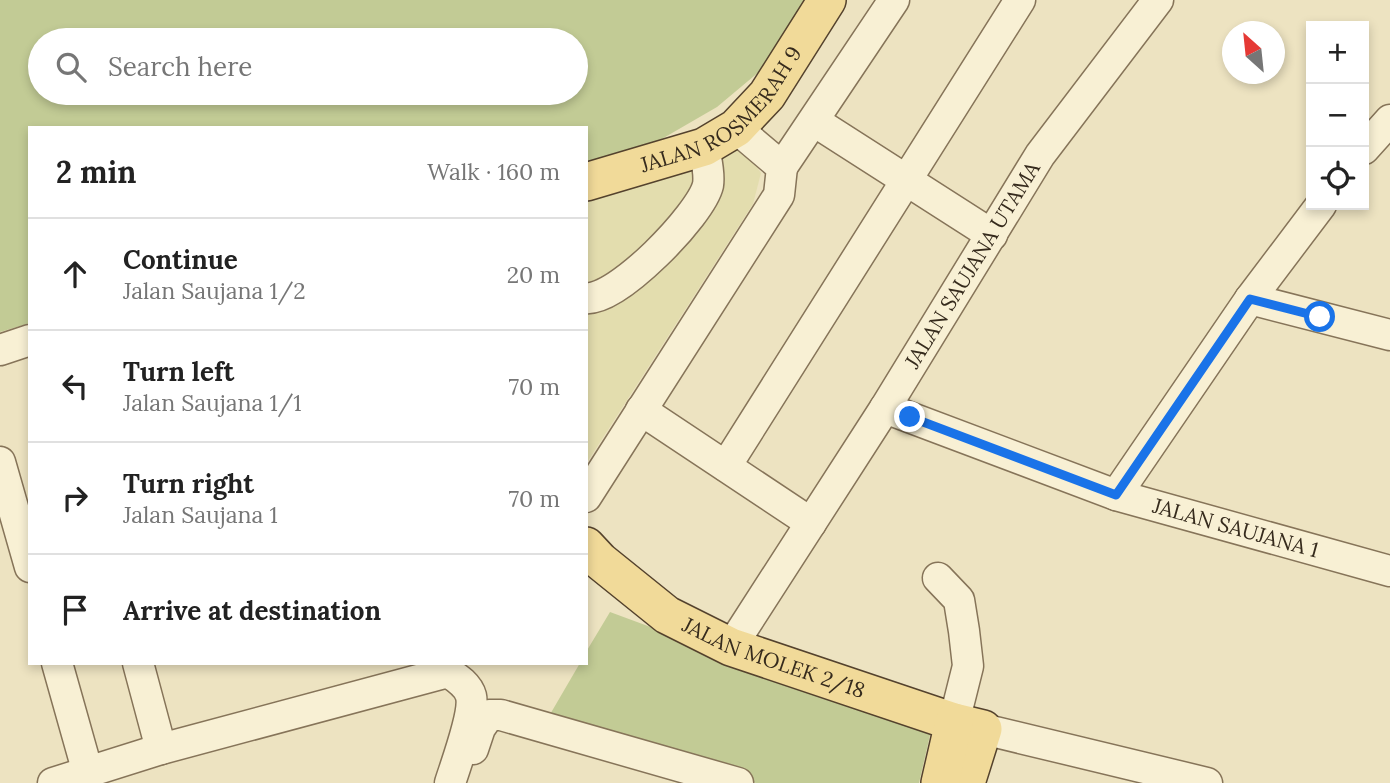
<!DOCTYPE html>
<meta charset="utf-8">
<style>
:root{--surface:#fff;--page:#f2f2f2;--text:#222;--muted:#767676;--line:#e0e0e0}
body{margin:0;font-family:Lora,serif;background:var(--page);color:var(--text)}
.controls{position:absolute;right:21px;top:21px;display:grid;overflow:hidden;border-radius:0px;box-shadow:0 4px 10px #0003}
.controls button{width:63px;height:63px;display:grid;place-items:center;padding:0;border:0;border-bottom:2px solid var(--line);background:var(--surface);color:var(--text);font:35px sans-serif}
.compass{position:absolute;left:1222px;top:21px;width:63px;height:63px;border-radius:50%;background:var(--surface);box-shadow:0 4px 10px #0003;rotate:333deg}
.stop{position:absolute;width:21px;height:21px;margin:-16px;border:5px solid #1a73e8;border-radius:50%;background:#fff}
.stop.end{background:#1a73e8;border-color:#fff;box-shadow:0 2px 7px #0008}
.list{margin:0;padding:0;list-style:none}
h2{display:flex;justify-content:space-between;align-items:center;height:91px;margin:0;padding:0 28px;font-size:30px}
h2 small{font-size:23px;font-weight:400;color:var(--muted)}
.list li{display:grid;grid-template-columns:46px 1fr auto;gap:21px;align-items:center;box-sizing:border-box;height:112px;padding:0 28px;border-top:2px solid var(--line)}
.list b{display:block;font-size:26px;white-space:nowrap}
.list p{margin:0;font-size:23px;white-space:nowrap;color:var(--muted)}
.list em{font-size:23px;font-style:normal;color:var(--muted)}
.icon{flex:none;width:38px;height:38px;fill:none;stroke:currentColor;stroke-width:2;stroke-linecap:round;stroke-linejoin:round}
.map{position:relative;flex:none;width:1390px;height:783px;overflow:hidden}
.search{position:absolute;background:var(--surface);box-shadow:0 4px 10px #0003;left:28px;top:28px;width:560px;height:77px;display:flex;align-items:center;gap:18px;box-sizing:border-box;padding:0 24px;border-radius:38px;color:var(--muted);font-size:26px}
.panel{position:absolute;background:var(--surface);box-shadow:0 4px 10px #0003;left:28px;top:126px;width:560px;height:539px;border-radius:0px}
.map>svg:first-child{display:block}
</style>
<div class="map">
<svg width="1390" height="783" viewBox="0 0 1390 783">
<rect width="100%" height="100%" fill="#ede3c1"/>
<!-- farmland -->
<path fill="#e3ddae" d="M 717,144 L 744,149 L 761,173 L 753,204 L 586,464 L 586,187 Z"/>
<!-- green -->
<g fill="#c2cb95" fill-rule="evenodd">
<path d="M 0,0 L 808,0 L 760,71 L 717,107 L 660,140 L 586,163 L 586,128 L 30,128 L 30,323 L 0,332 ZM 40,40 L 576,40 L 576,93 L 40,93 Z"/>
<path d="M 610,612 L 931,731 L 919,783 L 756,783 L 545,723 L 580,663 L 586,663 L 586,652 Z"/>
</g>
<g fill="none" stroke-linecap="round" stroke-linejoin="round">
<!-- minor casing -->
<g stroke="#867459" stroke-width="33">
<g id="minor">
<path d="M 814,121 L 992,235"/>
<path d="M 1364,149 L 1390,120"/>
<path d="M 782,167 L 894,0"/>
<path d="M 586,298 C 616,302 701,215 708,185 C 710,173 706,159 704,147"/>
<path d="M 1250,299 L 1390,335"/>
<path d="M 0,350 L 30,340"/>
<path id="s1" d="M 885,408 L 1116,495 L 1390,571"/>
<path d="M 641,410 L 811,523"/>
<path d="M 0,462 L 30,567"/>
<path d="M 726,466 L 1020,0"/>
<path d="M 1116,495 L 1250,299 L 1321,205"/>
<path d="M 586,497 L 779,195 L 782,167 L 736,128"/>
<path d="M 938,578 L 959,600 L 964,631 L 968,666 L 954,722"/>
<path id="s2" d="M 731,647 L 885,408 L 1040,155 L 1158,0"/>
<path d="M 57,663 L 88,773"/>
<path d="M 138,663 L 161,749"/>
<path d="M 983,729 L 1207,783"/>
<path d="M 473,749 L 480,728 L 489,715 L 501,715 L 738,783"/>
<path d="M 53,783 L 161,749 L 448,672 C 457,678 468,685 471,696 C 475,713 456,764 450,783"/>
</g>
</g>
<!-- major casing -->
<g stroke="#54422d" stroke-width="40">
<g id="major">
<path id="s3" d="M 586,182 L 704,147 L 736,128 L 767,95 L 827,0"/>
<path id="s4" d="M 586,546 L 600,561 L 667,615 L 731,647 L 954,722 L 983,729 L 966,783"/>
<path d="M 940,783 L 954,722"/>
</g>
</g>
<!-- minor -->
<use href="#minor" stroke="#f8f0d4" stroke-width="30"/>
<!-- major -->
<use href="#major" stroke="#f1da99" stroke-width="37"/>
</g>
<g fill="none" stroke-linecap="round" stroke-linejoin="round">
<!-- route -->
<path stroke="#1a73e8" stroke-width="9" d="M 910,417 L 1116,495 L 1250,299 L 1320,317"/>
</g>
<g text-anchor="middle" stroke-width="5" stroke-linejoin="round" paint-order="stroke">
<!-- street labels -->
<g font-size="21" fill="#362b1d" stroke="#f5ecd0">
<text dy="7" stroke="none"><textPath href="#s3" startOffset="159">JALAN ROSMERAH 9</textPath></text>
<text dy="7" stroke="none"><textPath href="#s2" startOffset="452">JALAN SAUJANA UTAMA</textPath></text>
<text dy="7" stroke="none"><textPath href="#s1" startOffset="371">JALAN SAUJANA 1</textPath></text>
<text dy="7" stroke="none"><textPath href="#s4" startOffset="222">JALAN MOLEK 2/18</textPath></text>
</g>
</g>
</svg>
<div class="controls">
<button>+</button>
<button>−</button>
<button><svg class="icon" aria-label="locate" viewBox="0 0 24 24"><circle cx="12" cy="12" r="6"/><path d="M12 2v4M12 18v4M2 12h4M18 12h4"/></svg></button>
</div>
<svg class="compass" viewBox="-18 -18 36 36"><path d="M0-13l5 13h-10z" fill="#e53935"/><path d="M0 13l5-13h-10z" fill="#767676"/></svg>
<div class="stop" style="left:1320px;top:317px"></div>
<div class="stop end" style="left:910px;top:417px"></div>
<div class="search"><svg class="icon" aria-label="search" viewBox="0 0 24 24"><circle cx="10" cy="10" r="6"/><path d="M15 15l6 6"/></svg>Search here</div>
<section class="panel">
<h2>2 min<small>Walk · 160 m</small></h2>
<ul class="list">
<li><svg class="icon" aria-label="ahead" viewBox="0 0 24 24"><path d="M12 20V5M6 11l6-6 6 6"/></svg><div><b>Continue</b><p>Jalan Saujana 1/2</p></div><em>20 m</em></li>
<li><svg class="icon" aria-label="left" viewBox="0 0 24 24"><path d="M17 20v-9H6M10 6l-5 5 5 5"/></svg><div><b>Turn left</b><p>Jalan Saujana 1/1</p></div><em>70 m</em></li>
<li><svg class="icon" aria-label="right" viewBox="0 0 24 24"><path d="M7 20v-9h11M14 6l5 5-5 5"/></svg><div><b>Turn right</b><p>Jalan Saujana 1</p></div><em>70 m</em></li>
<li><svg class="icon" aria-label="arrive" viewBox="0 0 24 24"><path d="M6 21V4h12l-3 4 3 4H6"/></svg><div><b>Arrive at destination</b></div></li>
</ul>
</section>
</div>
